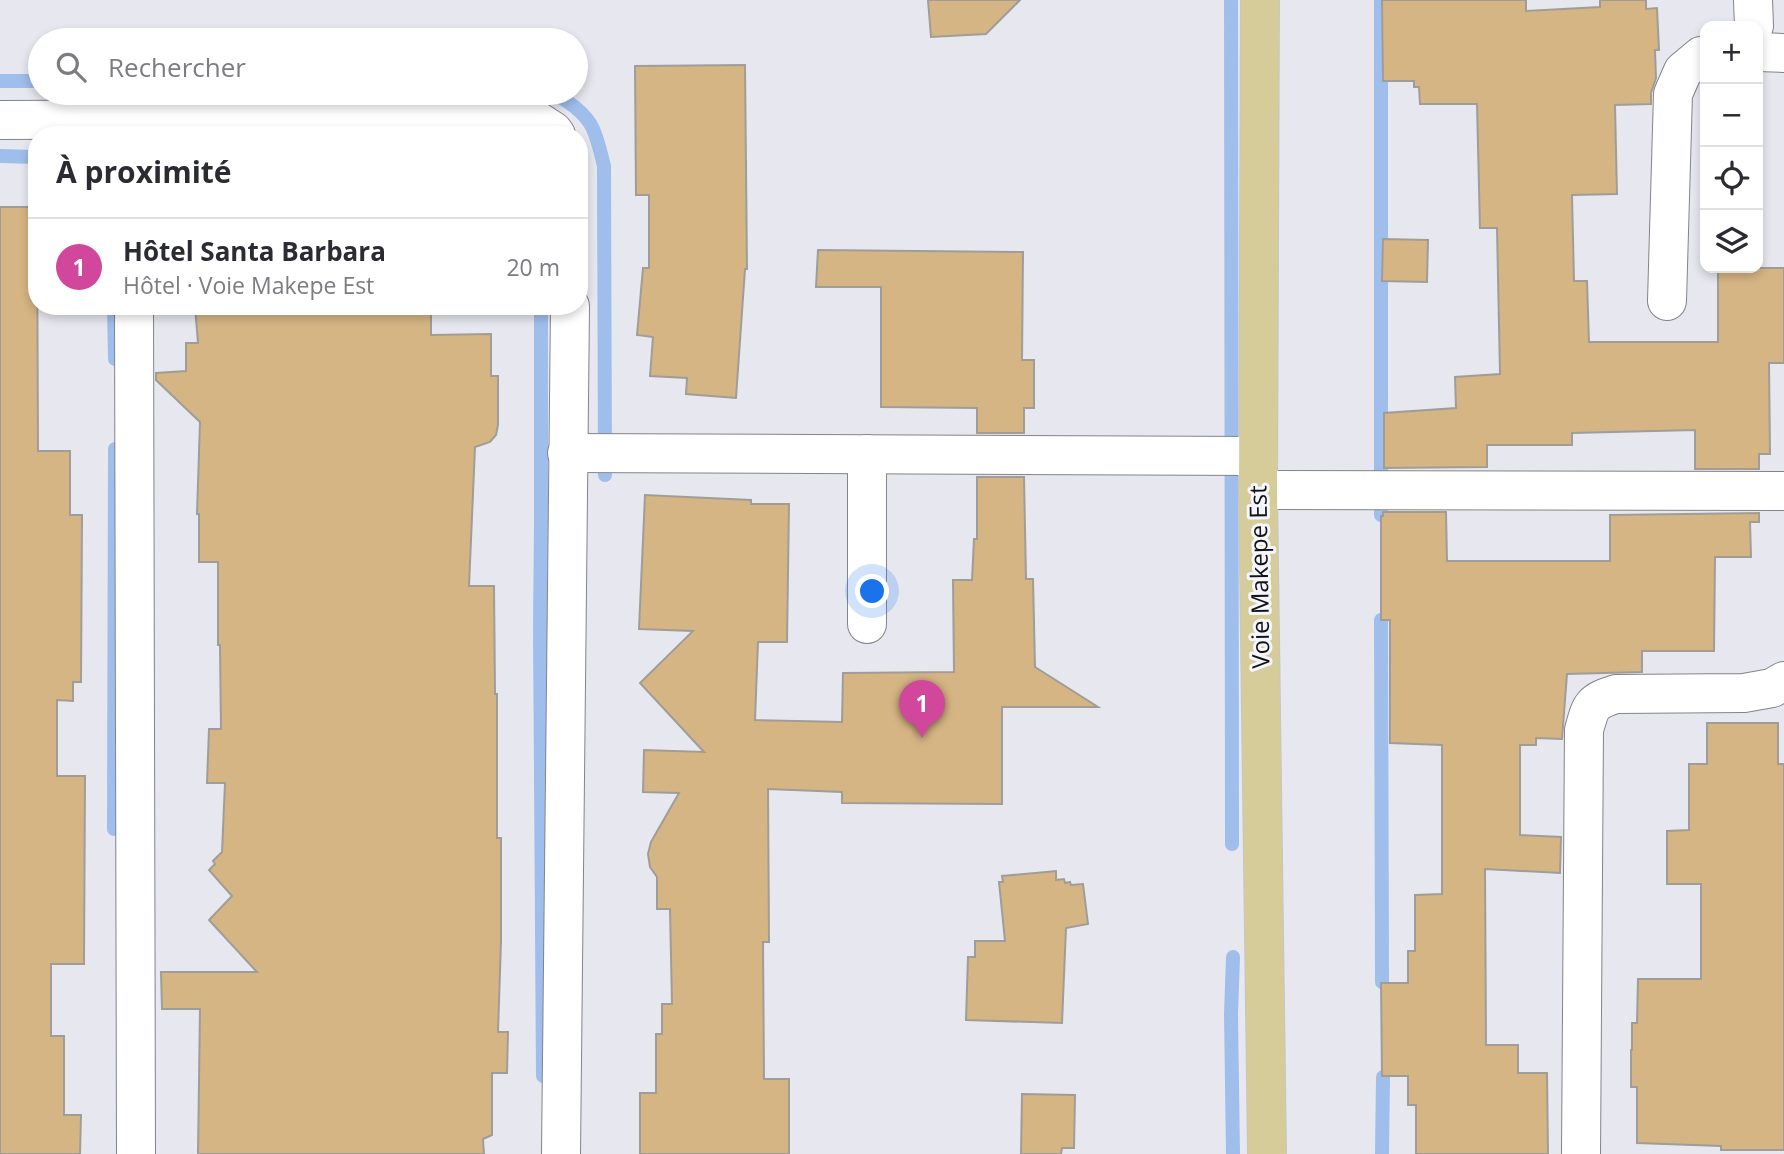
<!DOCTYPE html>
<html lang="fr">
<meta charset="utf-8">
<style>
:root{--surface:#fff;--page:#f7f7f7;--text:#2b2b33;--muted:#7c7c81;--line:#e1e1e2;--accent:#2563eb}
body{margin:0;font-family:"Open Sans",sans-serif;background:var(--page);color:var(--text)}
.controls{position:absolute;right:21px;top:21px;display:grid;overflow:hidden;border-radius:14px;box-shadow:0 4px 10px #0003}
.controls button{width:63px;height:63px;display:grid;place-items:center;padding:0;border:0;border-bottom:2px solid var(--line);background:var(--surface);color:var(--text);font:35px sans-serif}
.you{position:absolute;left:873px;top:592px;width:24px;height:24px;margin:-18px;border:5px solid #fff;border-radius:50%;background:#1a73e8;box-shadow:0 0 0 10px #1a73e833}
.badge{display:grid;place-items:center;width:46px;height:46px;border-radius:50%;background:var(--accent);color:#fff;font-size:23px;font-weight:700}
.pin{position:absolute;translate:-50% -58px;filter:drop-shadow(0 2px 4px #0008)}
.pin::after{content:'';position:absolute;top:37px;width:24px;height:21px;background:inherit;clip-path:polygon(0 0,100% 0,50% 100%)}
.list{margin:0;padding:0;list-style:none}
h2{display:flex;justify-content:space-between;align-items:center;height:91px;margin:0;padding:0 28px;font-size:30px}
h2 small{font-size:23px;font-weight:400;color:var(--muted)}
.list li{display:grid;grid-template-columns:46px 1fr auto;gap:21px;align-items:center;box-sizing:border-box;height:98px;padding:0 28px;border-top:2px solid var(--line)}
.list b{display:block;font-size:26px;white-space:nowrap}
.list p{margin:0;font-size:23px;white-space:nowrap;color:var(--muted)}
.list em{font-size:23px;font-style:normal;color:var(--muted)}
.icon{flex:none;width:38px;height:38px;fill:none;stroke:currentColor;stroke-width:2;stroke-linecap:round;stroke-linejoin:round}
.map{position:relative;flex:none;width:1784px;height:1154px;overflow:hidden}
.search{position:absolute;background:var(--surface);box-shadow:0 4px 10px #0003;left:28px;top:28px;width:560px;height:77px;display:flex;align-items:center;gap:18px;box-sizing:border-box;padding:0 24px;border-radius:38px;color:var(--muted);font-size:26px}
.panel{position:absolute;background:var(--surface);box-shadow:0 4px 10px #0003;left:28px;top:126px;width:560px;height:189px;border-radius:28px}
.map>svg:first-child{display:block}
</style>
<div class="map">
<svg width="1784" height="1154" viewBox="0 0 1784 1154">
<rect width="100%" height="100%" fill="#e7e8ef"/>
<g fill="none" stroke-linecap="round" stroke-linejoin="round">
<!-- stream -->
<g stroke="#9fbeec" stroke-width="14">
<path d="M 1231,0 L 1232,844"/>
<path d="M 1381,0 L 1381,515"/>
<path d="M 0,81 L 40,81"/>
<path d="M 552,93 C 567,100 586,113 593,129 C 598,140 601,154 604,166 L 605,475"/>
<path d="M 0,156 L 37,157"/>
<path d="M 114,306 L 115,359"/>
<path d="M 541,306 L 541,520 L 540,628 L 543,1076"/>
<path d="M 1381,620 L 1382,982"/>
<path d="M 114,829 L 115,449"/>
<path d="M 1233,1154 L 1231,1014 L 1233,957"/>
<path d="M 1382,1154 L 1383,1077"/>
</g>
</g>
<!-- building -->
<g fill="#d6b584" stroke="#a09d98" stroke-width="2">
<path d="M 928,0 L 1020,0 L 986,34 L 931,37 Z"/>
<path d="M 1382,0 L 1526,0 L 1526,11 L 1600,7 L 1600,0 L 1646,0 L 1646,9 L 1657,8 L 1659,50 L 1655,50 L 1656,78 L 1651,93 L 1651,104 L 1615,105 L 1617,194 L 1572,195 L 1574,281 L 1587,281 L 1589,342 L 1718,342 L 1718,268 L 1784,268 L 1784,363 L 1769,363 L 1770,454 L 1759,454 L 1759,469 L 1695,469 L 1695,430 L 1572,433 L 1572,445 L 1487,445 L 1487,467 L 1384,468 L 1384,413 L 1456,408 L 1455,377 L 1500,374 L 1497,228 L 1480,228 L 1477,104 L 1420,104 L 1419,87 L 1414,87 L 1414,81 L 1383,81 Z"/>
<path d="M 745,65 L 747,269 L 745,269 L 736,398 L 686,394 L 687,378 L 650,376 L 653,337 L 637,335 L 643,268 L 649,268 L 649,195 L 636,195 L 635,66 Z"/>
<path d="M 0,207 L 37,207 L 38,451 L 70,451 L 70,515 L 82,515 L 81,682 L 73,682 L 73,701 L 57,700 L 57,776 L 85,776 L 84,964 L 51,964 L 51,1036 L 64,1036 L 64,1115 L 81,1115 L 80,1154 L 0,1154 Z"/>
<path d="M 1383,239 L 1428,240 L 1427,282 L 1382,281 Z"/>
<path d="M 818,250 L 1023,252 L 1022,360 L 1034,360 L 1034,408 L 1024,408 L 1024,433 L 977,433 L 977,408 L 881,407 L 881,287 L 816,287 Z"/>
<path d="M 195,306 L 431,307 L 431,335 L 491,334 L 491,376 L 498,376 L 498,425 L 496,435 L 490,442 L 475,447 L 469,586 L 494,586 L 495,694 L 497,694 L 497,838 L 501,838 L 501,941 L 498,1032 L 508,1032 L 507,1073 L 492,1073 L 492,1135 L 483,1139 L 484,1154 L 198,1154 L 200,1009 L 162,1009 L 161,972 L 257,972 L 209,920 L 232,896 L 209,870 L 215,864 L 213,861 L 222,852 L 225,783 L 207,783 L 209,729 L 221,729 L 220,645 L 218,645 L 218,562 L 199,562 L 199,514 L 197,514 L 200,422 L 156,380 L 156,373 L 186,371 L 186,343 L 198,343 Z"/>
<path d="M 977,477 L 1024,477 L 1026,579 L 1033,579 L 1035,667 L 1098,707 L 1002,707 L 1002,804 L 842,803 L 842,792 L 768,789 L 769,942 L 763,942 L 764,1079 L 789,1079 L 789,1154 L 640,1154 L 640,1093 L 656,1093 L 656,1034 L 662,1034 L 662,1004 L 672,1004 L 670,909 L 657,909 L 657,877 L 650,867 L 648,854 L 651,842 L 679,793 L 643,792 L 644,750 L 704,752 L 640,683 L 693,631 L 639,629 L 645,495 L 751,500 L 751,504 L 789,504 L 787,642 L 758,642 L 755,720 L 842,722 L 843,673 L 954,672 L 953,580 L 972,580 L 974,539 L 977,539 Z"/>
<path d="M 1383,512 L 1446,512 L 1447,561 L 1610,561 L 1610,515 L 1759,513 L 1759,522 L 1750,522 L 1751,557 L 1715,557 L 1714,651 L 1642,651 L 1642,672 L 1567,674 L 1562,739 L 1536,738 L 1536,745 L 1520,745 L 1520,835 L 1561,837 L 1560,873 L 1485,869 L 1486,1045 L 1518,1045 L 1518,1073 L 1547,1073 L 1548,1154 L 1416,1154 L 1416,1105 L 1408,1105 L 1408,1076 L 1382,1076 L 1381,983 L 1408,983 L 1408,951 L 1415,951 L 1415,895 L 1442,894 L 1442,745 L 1390,743 L 1390,620 L 1381,620 L 1381,516 L 1383,516 Z"/>
<path d="M 1707,723 L 1778,723 L 1778,764 L 1784,764 L 1784,1150 L 1721,1150 L 1721,1146 L 1637,1143 L 1637,1087 L 1631,1087 L 1631,1050 L 1632,1050 L 1632,1023 L 1637,1023 L 1638,979 L 1701,979 L 1701,884 L 1667,884 L 1667,831 L 1689,830 L 1689,764 L 1707,764 Z"/>
<path d="M 1056,871 L 1056,880 L 1064,879 L 1065,883 L 1070,882 L 1071,885 L 1083,884 L 1088,924 L 1066,928 L 1062,1023 L 966,1020 L 968,957 L 975,957 L 975,941 L 1005,941 L 999,882 L 1003,882 L 1002,876 Z"/>
<path d="M 1022,1094 L 1075,1095 L 1074,1148 L 1062,1148 L 1061,1154 L 1021,1154 Z"/>
</g>
<g fill="none" stroke-linecap="round" stroke-linejoin="round">
<!-- minor casing -->
<g stroke="#838489" stroke-width="40">
<g id="minor">
<path d="M 1753,0 L 1754,26"/>
<path d="M 1758,52 L 1784,53"/>
<path d="M 0,120 L 533,118 L 553,131 L 556,135"/>
<path d="M 1667,301 L 1673,94 L 1683,71 L 1701,56 L 1705,56"/>
<path d="M 134,306 L 136,1154"/>
<path d="M 567,453 L 1258,456"/>
<path d="M 867,454 L 867,624"/>
<path d="M 1258,490 L 1784,491"/>
<path d="M 561,1154 L 570,306"/>
<path d="M 1581,1154 L 1584,730 C 1591,705 1591,702 1616,694 L 1744,693 L 1772,688 L 1784,681"/>
</g>
</g>
<!-- major casing -->
<g stroke="#c6c6c7" stroke-width="40">
<path id="major" d="M 1260,0 L 1258,490 L 1267,1154"/>
</g>
<!-- minor -->
<use href="#minor" stroke="#fff" stroke-width="38"/>
<!-- major -->
<use href="#major" stroke="#d5cc9a" stroke-width="38"/>
</g>
<g text-anchor="middle" stroke-width="6" stroke-linejoin="round" paint-order="stroke">
<!-- street labels -->
<g font-size="24" fill="#131315" stroke="#f4f6fc">
<text transform="translate(1260 577) rotate(-91)" y="8">Voie Makepe Est</text>
</g>
</g>
</svg>
<div class="controls">
<button>+</button>
<button>−</button>
<button><svg class="icon" aria-label="locate" viewBox="0 0 24 24"><circle cx="12" cy="12" r="6"/><path d="M12 2v4M12 18v4M2 12h4M18 12h4"/></svg></button>
<button><svg class="icon" aria-label="layers" viewBox="0 0 24 24"><path d="M12 4l9 5-9 5-9-5zM3 14l9 5 9-5"/></svg></button>
</div>
<div class="you"></div>
<div class="pin badge" style="left:922px;top:738px;background:#d1479c">1</div>
<div class="search"><svg class="icon" aria-label="search" viewBox="0 0 24 24"><circle cx="10" cy="10" r="6"/><path d="M15 15l6 6"/></svg>Rechercher</div>
<section class="panel">
<h2>À proximité<small></small></h2>
<ul class="list">
<li><span class="badge" style="background:#d1479c">1</span><div><b>Hôtel Santa Barbara</b><p>Hôtel · Voie Makepe Est</p></div><em>20 m</em></li>
</ul>
</section>
</div>
